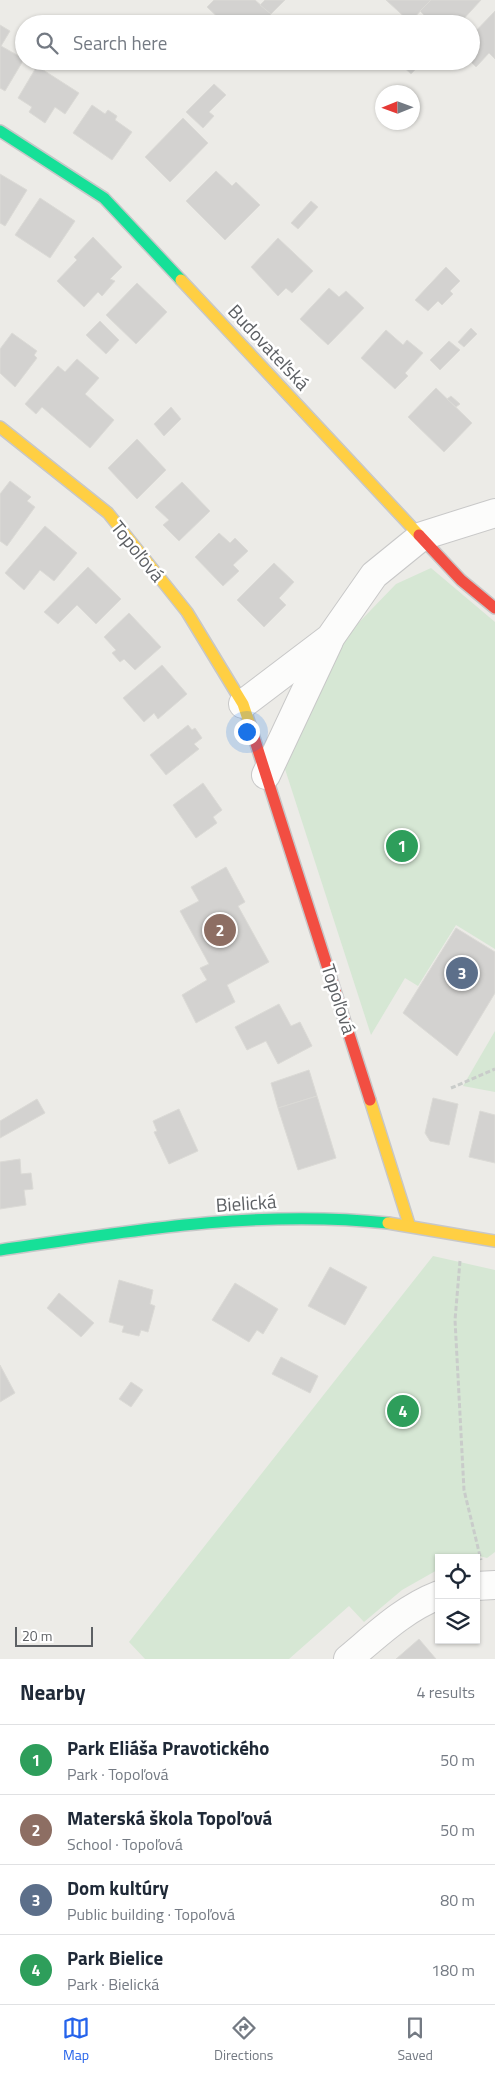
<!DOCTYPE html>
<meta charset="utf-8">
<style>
:root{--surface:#fff;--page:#f2f2f3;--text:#1f2937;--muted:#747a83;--line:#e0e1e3;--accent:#2563eb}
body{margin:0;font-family:"Titillium Web",sans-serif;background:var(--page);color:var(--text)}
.controls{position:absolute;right:15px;bottom:15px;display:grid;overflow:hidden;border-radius:0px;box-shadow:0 1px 4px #0004}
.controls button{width:45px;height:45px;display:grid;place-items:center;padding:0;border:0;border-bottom:1px solid var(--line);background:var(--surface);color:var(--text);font:25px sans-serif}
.compass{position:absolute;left:375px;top:85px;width:45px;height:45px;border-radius:50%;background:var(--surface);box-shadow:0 1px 4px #0004;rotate:269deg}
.scale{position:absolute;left:15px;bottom:12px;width:78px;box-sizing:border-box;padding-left:5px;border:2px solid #5d6064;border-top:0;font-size:14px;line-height:18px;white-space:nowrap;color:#5d6064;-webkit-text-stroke:4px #fff;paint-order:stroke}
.you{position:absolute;left:246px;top:731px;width:18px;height:18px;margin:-12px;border:4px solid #fff;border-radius:50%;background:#1a73e8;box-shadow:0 0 0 8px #1a73e833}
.badge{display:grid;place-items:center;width:32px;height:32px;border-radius:50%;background:var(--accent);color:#fff;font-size:16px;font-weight:700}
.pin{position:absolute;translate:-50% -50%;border:2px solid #fff;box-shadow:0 1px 5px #0006}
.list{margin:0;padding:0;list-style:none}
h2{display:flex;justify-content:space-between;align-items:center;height:65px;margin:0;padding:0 20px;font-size:21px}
h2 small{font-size:16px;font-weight:400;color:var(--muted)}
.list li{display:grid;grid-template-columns:32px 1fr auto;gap:15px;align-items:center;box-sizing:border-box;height:70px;padding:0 20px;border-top:1px solid var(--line)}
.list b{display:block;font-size:19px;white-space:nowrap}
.list p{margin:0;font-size:16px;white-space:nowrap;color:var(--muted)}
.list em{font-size:16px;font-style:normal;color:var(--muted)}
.icon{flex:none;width:28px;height:28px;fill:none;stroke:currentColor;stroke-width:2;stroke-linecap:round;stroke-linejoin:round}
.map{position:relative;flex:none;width:495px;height:1659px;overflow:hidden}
.search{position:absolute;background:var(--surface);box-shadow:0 1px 4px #0004;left:15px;right:15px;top:15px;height:55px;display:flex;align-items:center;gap:12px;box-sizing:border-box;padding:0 18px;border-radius:28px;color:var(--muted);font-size:19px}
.sheet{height:345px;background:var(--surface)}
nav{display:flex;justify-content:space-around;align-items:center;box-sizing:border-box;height:70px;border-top:1px solid var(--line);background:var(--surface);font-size:14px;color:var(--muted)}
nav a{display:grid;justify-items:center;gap:2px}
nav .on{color:var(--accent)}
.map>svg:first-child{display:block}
</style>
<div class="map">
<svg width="495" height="1659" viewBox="0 0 495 1659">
<rect width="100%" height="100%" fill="#ecebe7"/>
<!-- green -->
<g fill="#d6e7d4">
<path d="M 431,568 L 495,622 L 495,949 L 456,925 L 418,986 L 405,978 L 371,1035 L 284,766 L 342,640 L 396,584 Z"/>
<path d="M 495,1031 L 495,1092 L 463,1086 Z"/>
<path d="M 433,1256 L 495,1270 L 495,1552 L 487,1558 C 472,1553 455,1558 439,1558 L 439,1569 L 402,1590 L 364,1622 L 349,1606 L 289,1659 L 145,1659 L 129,1642 Z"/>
</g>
<!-- building -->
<g fill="#d3d2d0" stroke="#dbdad6">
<path d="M 214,0 L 255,0 L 271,14 L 262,24 L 225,24 L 207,7 Z"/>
<path d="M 265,0 L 285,0 L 271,14 L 260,5 Z"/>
<path d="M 386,0 L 431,0 L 410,22 Z"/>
<path d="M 431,0 L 481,0 L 459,24 L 433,24 L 420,11 Z"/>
<path d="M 495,11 L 495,59 L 489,53 L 476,67 L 470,61 L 471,36 Z"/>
<path d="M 0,25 L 10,31 L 1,46 L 24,59 L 5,91 L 0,88 Z"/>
<path d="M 397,61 L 423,61 L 411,74 Z"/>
<path d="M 37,66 L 79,93 L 65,114 L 55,107 L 45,123 L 29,112 L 32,107 L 18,98 Z"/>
<path d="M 214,84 L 226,95 L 209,112 L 214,116 L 203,128 L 186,112 Z"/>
<path d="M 92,105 L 105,114 L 108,110 L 117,116 L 115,120 L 132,132 L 112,160 L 73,133 Z"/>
<path d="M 183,118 L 208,143 L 170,182 L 145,157 Z"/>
<path d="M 216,171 L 232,186 L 236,182 L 260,205 L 225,240 L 186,201 Z"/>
<path d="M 0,174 L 27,190 L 5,226 L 0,223 Z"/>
<path d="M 40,198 L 75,221 L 50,258 L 15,235 Z"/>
<path d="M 311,201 L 318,207 L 298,229 L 291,223 Z"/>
<path d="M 93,237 L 122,267 L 110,279 L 115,281 L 102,296 L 98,292 L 84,307 L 57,281 L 77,260 L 74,257 Z"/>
<path d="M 278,238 L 313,271 L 292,293 L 286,288 L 278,296 L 251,267 Z"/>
<path d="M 446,267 L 460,281 L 450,291 L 453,294 L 442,305 L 438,301 L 428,311 L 415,300 Z"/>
<path d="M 137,283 L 167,312 L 136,344 L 106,315 Z"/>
<path d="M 329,288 L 339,297 L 346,291 L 364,308 L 328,345 L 300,319 Z"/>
<path d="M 100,321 L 119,340 L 106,354 L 86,335 Z"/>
<path d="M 471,328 L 477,334 L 464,347 L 458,342 Z"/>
<path d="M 386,330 L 403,345 L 407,340 L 423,353 L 405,373 L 408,376 L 395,389 L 361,358 Z"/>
<path d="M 12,333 L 37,351 L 34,355 L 37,358 L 15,387 L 0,373 L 0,349 Z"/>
<path d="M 449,341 L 460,350 L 440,370 L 430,360 Z"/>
<path d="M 77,359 L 99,378 L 85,394 L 114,420 L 90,448 L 42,407 L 36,414 L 25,404 L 58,366 L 65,372 Z"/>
<path d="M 436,388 L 472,423 L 444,452 L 408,417 Z"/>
<path d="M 451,396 L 460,404 L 456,407 L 447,399 Z"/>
<path d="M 171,407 L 181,419 L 164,436 L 154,424 Z"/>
<path d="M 137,439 L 166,470 L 137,499 L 108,468 Z"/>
<path d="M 10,481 L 31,497 L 27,501 L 35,507 L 7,546 L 0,541 L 0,494 Z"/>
<path d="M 182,482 L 210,511 L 179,541 L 163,525 L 169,520 L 155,507 Z"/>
<path d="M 45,526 L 77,553 L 54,581 L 40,570 L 24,590 L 5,573 Z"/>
<path d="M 219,533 L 230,543 L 235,538 L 248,551 L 233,565 L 239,571 L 223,586 L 195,557 Z"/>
<path d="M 274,563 L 294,582 L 279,598 L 286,605 L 264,627 L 237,600 Z"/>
<path d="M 88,567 L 121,599 L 96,624 L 77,605 L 58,624 L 44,612 Z"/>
<path d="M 129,613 L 161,647 L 135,670 L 124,659 L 120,662 L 112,653 L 116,650 L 104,637 Z"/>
<path d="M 162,665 L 187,694 L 158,719 L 154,713 L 144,722 L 123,698 Z"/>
<path d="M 188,725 L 192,730 L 195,728 L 202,738 L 194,744 L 199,749 L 166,775 L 150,755 Z"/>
<path d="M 203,783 L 222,810 L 213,817 L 217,823 L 196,838 L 173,805 Z"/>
<path d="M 226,867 L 245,902 L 238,906 L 269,962 L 227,985 L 235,1002 L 196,1023 L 182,995 L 207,980 L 200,968 L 209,964 L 180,911 L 199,901 L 191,887 Z"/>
<path d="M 456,928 L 495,952 L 495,993 L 457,1056 L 403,1013 Z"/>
<path d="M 279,1004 L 291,1026 L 300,1022 L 312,1046 L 278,1064 L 266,1041 L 247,1050 L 235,1027 Z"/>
<path d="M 309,1070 L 317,1096 L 278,1108 L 271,1083 Z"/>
<path d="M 317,1096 L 336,1158 L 298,1170 L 278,1108 Z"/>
<path d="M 433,1098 L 458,1104 L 449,1145 L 430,1141 L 425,1133 Z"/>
<path d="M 37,1099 L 45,1113 L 0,1138 L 0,1121 Z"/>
<path d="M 179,1109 L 198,1151 L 169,1164 L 154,1132 L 157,1131 L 153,1121 Z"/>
<path d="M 480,1111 L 495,1115 L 495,1163 L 469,1157 Z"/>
<path d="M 20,1159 L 21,1174 L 31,1173 L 33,1189 L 24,1190 L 26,1205 L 0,1209 L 0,1162 Z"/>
<path d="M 330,1267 L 367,1287 L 345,1325 L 308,1306 Z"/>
<path d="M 119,1280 L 153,1290 L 150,1304 L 155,1306 L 148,1332 L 141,1330 L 139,1336 L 122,1332 L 124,1326 L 109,1322 Z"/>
<path d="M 235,1283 L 278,1309 L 263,1334 L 257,1330 L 249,1342 L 212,1320 Z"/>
<path d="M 59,1293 L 94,1323 L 81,1337 L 47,1308 Z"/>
<path d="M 281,1357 L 318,1376 L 310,1393 L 272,1374 Z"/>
<path d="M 0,1365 L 15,1393 L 0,1402 Z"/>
<path d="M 131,1382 L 143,1390 L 131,1407 L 119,1399 Z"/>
<path d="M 419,1639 L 436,1659 L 396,1659 Z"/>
</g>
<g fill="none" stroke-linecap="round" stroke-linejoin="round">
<!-- street casing -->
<g stroke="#c8c8c8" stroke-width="30">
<g id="street">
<path d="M 243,704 L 330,638 L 374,575 L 422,536 L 495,513"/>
<path d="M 266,775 L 329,641"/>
<path d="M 476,1586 L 495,1585"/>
<path d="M 348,1659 C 377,1635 403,1609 439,1595"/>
</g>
</g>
<!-- fast casing -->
<g stroke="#c7c7c8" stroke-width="14">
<g id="fast">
<path d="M 0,131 L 104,198 L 181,280"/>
<path d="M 0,1250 C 129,1231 257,1209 388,1223"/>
</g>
</g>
<!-- slow casing -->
<g stroke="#c7c7c8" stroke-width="14">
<g id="slow">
<path d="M 181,280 L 419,535"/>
<path d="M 0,427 L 108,513 L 187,612 L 243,704 L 250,725"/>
<path d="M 370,1100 L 409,1224"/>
<path d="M 388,1223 L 495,1241"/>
</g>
</g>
<!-- jam casing -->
<g stroke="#c7c7c8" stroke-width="14">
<g id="jam">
<path d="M 419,535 L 461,580 L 495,608"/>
<path d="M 250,725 L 370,1100"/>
</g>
</g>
<!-- path -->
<g stroke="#c9ccca" stroke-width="3" stroke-dasharray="5 2.5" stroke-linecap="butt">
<path d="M 451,1088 L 495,1069"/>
<path d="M 460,1261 L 455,1320 L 464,1490 L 481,1560"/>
</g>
<!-- street -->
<use href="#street" stroke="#fcfcfb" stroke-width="28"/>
<!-- fast -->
<use href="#fast" stroke="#16e098" stroke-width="11"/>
<!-- slow -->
<use href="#slow" stroke="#ffcf43" stroke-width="11"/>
<!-- jam -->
<use href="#jam" stroke="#f24e42" stroke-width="11"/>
</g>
<g text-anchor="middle" stroke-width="5" stroke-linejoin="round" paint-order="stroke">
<!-- street labels -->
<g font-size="19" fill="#5d6064" stroke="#fff">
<text transform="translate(269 347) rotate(47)" y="7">Budovateľská</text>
<text transform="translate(138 551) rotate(51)" y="7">Topoľová</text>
<text transform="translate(339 999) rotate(72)" y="7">Topoľová</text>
<text transform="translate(246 1203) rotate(-4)" y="7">Bielická</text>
</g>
</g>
</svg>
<div class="controls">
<button><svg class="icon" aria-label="locate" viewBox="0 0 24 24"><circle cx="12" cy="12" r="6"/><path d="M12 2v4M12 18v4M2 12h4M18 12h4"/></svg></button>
<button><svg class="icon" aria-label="layers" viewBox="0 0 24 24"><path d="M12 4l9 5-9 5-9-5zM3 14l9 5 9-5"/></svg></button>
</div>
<svg class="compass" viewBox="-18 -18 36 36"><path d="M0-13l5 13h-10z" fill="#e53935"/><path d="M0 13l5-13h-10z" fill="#747a83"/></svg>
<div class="scale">20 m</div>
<div class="you"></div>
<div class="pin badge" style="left:402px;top:846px;background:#2e9e5b">1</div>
<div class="pin badge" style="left:220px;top:930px;background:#8d6e63">2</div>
<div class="pin badge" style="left:462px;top:973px;background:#5c6f8a">3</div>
<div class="pin badge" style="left:403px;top:1411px;background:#2e9e5b">4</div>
<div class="search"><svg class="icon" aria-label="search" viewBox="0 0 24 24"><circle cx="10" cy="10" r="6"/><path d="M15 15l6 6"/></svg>Search here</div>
</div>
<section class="sheet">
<h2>Nearby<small>4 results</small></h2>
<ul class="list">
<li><span class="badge" style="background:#2e9e5b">1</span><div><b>Park Eliáša Pravotického</b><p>Park · Topoľová</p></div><em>50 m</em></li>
<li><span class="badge" style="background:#8d6e63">2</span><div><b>Materská škola Topoľová</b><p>School · Topoľová</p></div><em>50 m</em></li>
<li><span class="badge" style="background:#5c6f8a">3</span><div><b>Dom kultúry</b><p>Public building · Topoľová</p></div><em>80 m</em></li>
<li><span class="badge" style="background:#2e9e5b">4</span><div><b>Park Bielice</b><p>Park · Bielická</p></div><em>180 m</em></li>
</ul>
</section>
<nav>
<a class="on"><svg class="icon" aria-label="map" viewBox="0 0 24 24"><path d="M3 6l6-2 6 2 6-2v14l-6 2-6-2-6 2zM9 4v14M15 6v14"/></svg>Map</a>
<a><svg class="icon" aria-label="directions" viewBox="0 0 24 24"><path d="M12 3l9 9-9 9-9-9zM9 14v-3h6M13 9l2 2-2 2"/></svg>Directions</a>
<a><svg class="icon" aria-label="saved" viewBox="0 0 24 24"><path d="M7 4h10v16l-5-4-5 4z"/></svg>Saved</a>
</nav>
